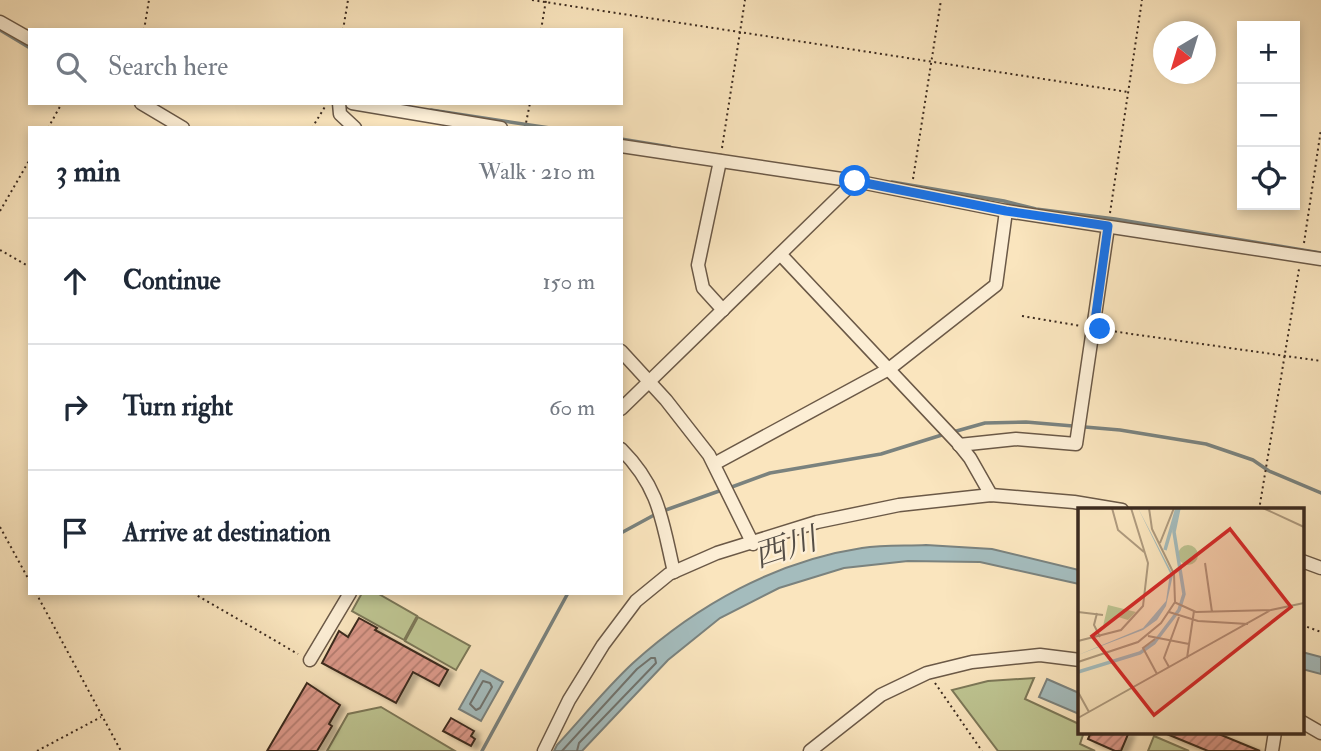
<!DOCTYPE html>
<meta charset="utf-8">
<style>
:root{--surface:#fff;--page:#f2f2f3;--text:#1f2937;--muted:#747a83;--line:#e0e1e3}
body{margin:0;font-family:"IM FELL Double Pica","Noto Serif JP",serif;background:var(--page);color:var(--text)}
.controls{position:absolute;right:21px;top:21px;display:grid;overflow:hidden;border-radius:0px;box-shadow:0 4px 10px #0003}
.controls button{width:63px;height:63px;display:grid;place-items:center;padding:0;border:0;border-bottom:2px solid var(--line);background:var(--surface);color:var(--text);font:35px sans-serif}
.compass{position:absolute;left:1153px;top:21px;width:63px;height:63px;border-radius:50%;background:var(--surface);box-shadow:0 4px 10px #0003;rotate:218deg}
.stop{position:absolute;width:21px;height:21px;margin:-16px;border:5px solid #1a73e8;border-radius:50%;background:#fff}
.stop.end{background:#1a73e8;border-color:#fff;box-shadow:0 2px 7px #0008}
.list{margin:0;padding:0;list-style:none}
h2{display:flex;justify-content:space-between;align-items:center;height:91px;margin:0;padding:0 28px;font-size:30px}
h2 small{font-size:23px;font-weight:400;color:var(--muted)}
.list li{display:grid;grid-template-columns:46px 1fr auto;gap:21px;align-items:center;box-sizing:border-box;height:126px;padding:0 28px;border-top:2px solid var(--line)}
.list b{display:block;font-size:26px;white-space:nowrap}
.list em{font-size:23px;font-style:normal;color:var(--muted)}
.icon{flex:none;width:38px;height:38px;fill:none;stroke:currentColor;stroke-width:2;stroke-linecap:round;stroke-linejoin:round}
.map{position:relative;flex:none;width:1321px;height:751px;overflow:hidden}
.search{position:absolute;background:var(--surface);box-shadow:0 4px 10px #0003;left:28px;top:28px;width:595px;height:77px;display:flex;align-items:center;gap:18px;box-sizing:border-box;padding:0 24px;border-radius:0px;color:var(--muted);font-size:26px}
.panel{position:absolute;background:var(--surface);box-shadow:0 4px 10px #0003;left:28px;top:126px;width:595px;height:469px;border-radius:0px}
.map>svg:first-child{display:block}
</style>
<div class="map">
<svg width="1321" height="751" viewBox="0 0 1321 751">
<defs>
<pattern id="building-hatch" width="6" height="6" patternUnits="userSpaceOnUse" patternTransform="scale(1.75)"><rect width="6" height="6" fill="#db9889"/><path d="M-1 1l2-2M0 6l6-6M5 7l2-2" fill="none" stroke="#b37c6f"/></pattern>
<filter id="shadow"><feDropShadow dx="6" dy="3.5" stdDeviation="2" flood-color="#0004"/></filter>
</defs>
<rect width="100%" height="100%" fill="#fae5be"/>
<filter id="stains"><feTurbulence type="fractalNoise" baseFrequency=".00286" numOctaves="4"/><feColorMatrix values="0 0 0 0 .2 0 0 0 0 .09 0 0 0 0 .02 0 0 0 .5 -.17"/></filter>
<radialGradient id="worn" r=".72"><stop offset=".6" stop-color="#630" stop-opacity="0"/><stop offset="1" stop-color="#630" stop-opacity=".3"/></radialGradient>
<!-- pitch -->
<g fill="#bec592" stroke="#7c7858" stroke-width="2">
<path d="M 362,593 L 377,593 L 417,616 L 404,640 L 352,611 Z"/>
<path d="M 418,617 L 470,646 L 456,670 L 405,641 Z"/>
<path d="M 1034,678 L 1025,699 L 1079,724 L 1080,732 L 1084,732 L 1080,744 L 1095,751 L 998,751 L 952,690 L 988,681 Z"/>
<path d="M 381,707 L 455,751 L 327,751 L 348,714 Z"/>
<path d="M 1154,736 L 1189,751 L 1148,751 Z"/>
</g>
<!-- water -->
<g fill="#a4bcbd" stroke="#7a827e" stroke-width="2">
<path d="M 926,545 L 992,549 L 1079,570 L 1079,584 L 980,562 L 908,561 L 844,568 L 779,588 L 720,618 L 668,660 L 582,751 L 554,751 L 557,745 C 582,718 606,688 633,663 C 697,605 776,561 862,548 C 883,545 905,546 926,545 Z"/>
<path d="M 1302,652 L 1321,657 L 1321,674 L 1302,669 Z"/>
<path d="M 481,670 L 503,682 L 481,721 L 459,709 Z"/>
<path d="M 1047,679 L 1079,693 L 1079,714 L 1039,697 Z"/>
</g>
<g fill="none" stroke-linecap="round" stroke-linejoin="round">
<!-- shore -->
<g stroke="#70736e" stroke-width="2">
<path d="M 483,681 L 490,683 L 492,687 L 480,708 L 476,710 L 470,704 Z"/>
<path d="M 562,751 L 637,669 L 651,658 L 655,658 L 656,663 L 579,743 L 577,751"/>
</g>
<!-- stream -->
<g stroke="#7a827e" stroke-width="3.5">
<path d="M 0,30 L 30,48"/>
<path d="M 431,110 L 550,128"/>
<path d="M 621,139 L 670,147"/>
<path d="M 892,182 L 1004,201 L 1036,209 L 1115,219 L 1321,253"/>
<path d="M 953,432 L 985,423 L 1026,422 L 1120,430 L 1206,444 L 1253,460 L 1269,471 L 1321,493"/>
<path d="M 729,488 L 770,473 L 881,454 L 945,434"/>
<path d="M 663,511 L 722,490"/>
<path d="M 621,533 L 656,514"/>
<path d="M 482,751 L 568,593"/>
</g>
</g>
<!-- building -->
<g fill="url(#building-hatch)" stroke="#3b2a1f" stroke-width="2" filter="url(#shadow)">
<path d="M 359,618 L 377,628 L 375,630 L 448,670 L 439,686 L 413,672 L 396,703 L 322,663 L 339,631 L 348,637 Z"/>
<path d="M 307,683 L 340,705 L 329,724 L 332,726 L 317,751 L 267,751 Z"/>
<path d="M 451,718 L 474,731 L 471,736 L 475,739 L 471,746 L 443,731 Z"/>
<path d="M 1091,732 L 1129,732 L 1121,751 L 1115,751 L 1088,739 Z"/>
<path d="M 1162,732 L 1214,732 L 1260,751 L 1208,751 Z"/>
</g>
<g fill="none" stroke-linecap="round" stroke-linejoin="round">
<!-- minor casing -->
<g stroke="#6b5947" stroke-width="15">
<g id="minor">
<path d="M 0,22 L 30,39"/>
<path d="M 141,103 L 183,128"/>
<path d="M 339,103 L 340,114 L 355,128"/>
<path d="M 352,103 L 501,128"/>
<path d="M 621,146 L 855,181 L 1006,211 L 1321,259"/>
<path d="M 720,161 L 698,265 L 703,288 L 723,310"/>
<path d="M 781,255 L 958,443 L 970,458 L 991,495"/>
<path d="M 621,351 L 666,400 L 709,455 L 753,544"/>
<path d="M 621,409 L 855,181"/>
<path d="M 959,445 L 1016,439 L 1076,444 L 1108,227"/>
<path d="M 621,449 C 660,488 662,521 674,572"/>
<path d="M 714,464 L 889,369 L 996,285 L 1006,211"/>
<path d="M 1302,561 L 1321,568"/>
<path d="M 310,660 L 350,593"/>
<path d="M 1302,722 L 1321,733"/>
<path d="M 544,751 L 569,700 L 603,645 L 636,601 L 669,574 L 717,553 L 817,522 L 899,505 L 991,495 L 1074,502 L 1122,510"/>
<path d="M 810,751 L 881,695 L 927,673 L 972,662 L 1040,655 L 1080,660"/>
<path d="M 1272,751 L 1275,732"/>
</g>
</g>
<!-- path -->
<g stroke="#3b2a1f" stroke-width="2" stroke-dasharray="2 3.5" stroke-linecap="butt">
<path d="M 532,0 L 1128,92"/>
<path d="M 144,30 L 149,0"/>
<path d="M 343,30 L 348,0"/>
<path d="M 541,30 L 546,0"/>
<path d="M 48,128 L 62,103"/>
<path d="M 312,128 L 326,105"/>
<path d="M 525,128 L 530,103"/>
<path d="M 722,148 L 745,0"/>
<path d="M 913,179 L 941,0"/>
<path d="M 0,211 L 30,159"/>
<path d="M 1110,213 L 1142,0"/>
<path d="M 1304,243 L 1321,129"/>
<path d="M 0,250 L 30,267"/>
<path d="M 1022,316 L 1081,326"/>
<path d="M 1104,330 L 1321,361"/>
<path d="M 1259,510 L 1299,269"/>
<path d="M 0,527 L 30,582"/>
<path d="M 36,593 L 121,751"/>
<path d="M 193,593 L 298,654"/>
<path d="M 1302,625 L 1321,632"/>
<path d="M 935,683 L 982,751"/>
<path d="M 37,751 L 101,717"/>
</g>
<!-- minor -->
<use href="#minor" stroke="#fceed5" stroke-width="12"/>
</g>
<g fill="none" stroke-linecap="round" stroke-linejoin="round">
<!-- route -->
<path stroke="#1a73e8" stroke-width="9" d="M 855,181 L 1006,211 L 1108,226 L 1094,328 L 1100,329"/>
</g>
<g text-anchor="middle" stroke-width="5" stroke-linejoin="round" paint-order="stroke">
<!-- water labels -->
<g font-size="32" font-style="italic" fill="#554e46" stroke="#fceed5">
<text transform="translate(785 547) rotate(-18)" y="11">西川</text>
</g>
</g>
<!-- overview -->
<g transform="translate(1078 508)">
<rect width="226" height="226" fill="#fae5be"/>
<path d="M100 47a10 10 0 1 1 20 0a10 10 0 1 1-20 0ZM 30,97 L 58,104 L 50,112 L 40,109 L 25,118 Z" fill="#bec592"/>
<path d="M 60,0 L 95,67 L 88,98 L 79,112 L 65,122 L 0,147 L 65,120 L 88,93 L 92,65 Z" fill="#a4bcbd"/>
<path fill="none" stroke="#a4bcbd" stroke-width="3.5" d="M 87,42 L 99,0M 0,164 L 62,145 L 76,135 L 101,102 L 106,86 L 96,24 L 101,0"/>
<path fill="none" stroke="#ae9a7e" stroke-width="2" d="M 34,0 L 40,22 L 66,44M 185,0 L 226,19M 82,35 L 96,0M 127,55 L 134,104M 96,94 L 118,104 L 194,102M 0,104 L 25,107M 91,104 L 120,113 L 170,116M 19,105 L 16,117 L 22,129M 70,128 L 111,136M 77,131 L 65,140 L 79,166M 0,133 L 43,122 L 65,98 L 70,55 L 53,0M 109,150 L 116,103M 0,154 L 60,134 L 83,115 L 97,94 L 96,66 L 74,21 L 71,0M 91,159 L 86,150 L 101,109M 0,184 L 11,204M 0,210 L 193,102 L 226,95"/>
<path fill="#d62828" fill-opacity="0.15" stroke="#d62828" stroke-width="3.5" d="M 152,21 L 213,99 L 76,207 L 14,128 Z"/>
<rect width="226" height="226" fill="none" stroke="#3b2a1f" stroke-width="3.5"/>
</g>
<rect width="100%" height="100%" filter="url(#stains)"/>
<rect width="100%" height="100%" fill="url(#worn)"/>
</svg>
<div class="controls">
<button>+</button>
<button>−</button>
<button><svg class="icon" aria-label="locate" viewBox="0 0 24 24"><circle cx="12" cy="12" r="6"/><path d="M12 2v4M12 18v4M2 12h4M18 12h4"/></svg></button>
</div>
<svg class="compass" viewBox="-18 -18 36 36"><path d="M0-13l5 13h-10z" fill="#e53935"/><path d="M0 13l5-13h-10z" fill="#747a83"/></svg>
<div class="stop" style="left:855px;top:181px"></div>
<div class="stop end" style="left:1100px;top:329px"></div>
<div class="search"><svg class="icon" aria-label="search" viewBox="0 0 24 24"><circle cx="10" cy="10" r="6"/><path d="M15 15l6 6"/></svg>Search here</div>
<section class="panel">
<h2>3 min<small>Walk · 210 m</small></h2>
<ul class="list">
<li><svg class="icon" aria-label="ahead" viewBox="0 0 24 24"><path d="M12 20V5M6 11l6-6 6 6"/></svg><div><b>Continue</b></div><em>150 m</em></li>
<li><svg class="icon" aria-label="right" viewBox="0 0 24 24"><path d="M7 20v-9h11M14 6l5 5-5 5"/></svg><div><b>Turn right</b></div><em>60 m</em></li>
<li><svg class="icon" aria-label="arrive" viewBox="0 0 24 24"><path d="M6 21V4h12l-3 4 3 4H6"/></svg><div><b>Arrive at destination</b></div></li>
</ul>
</section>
</div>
